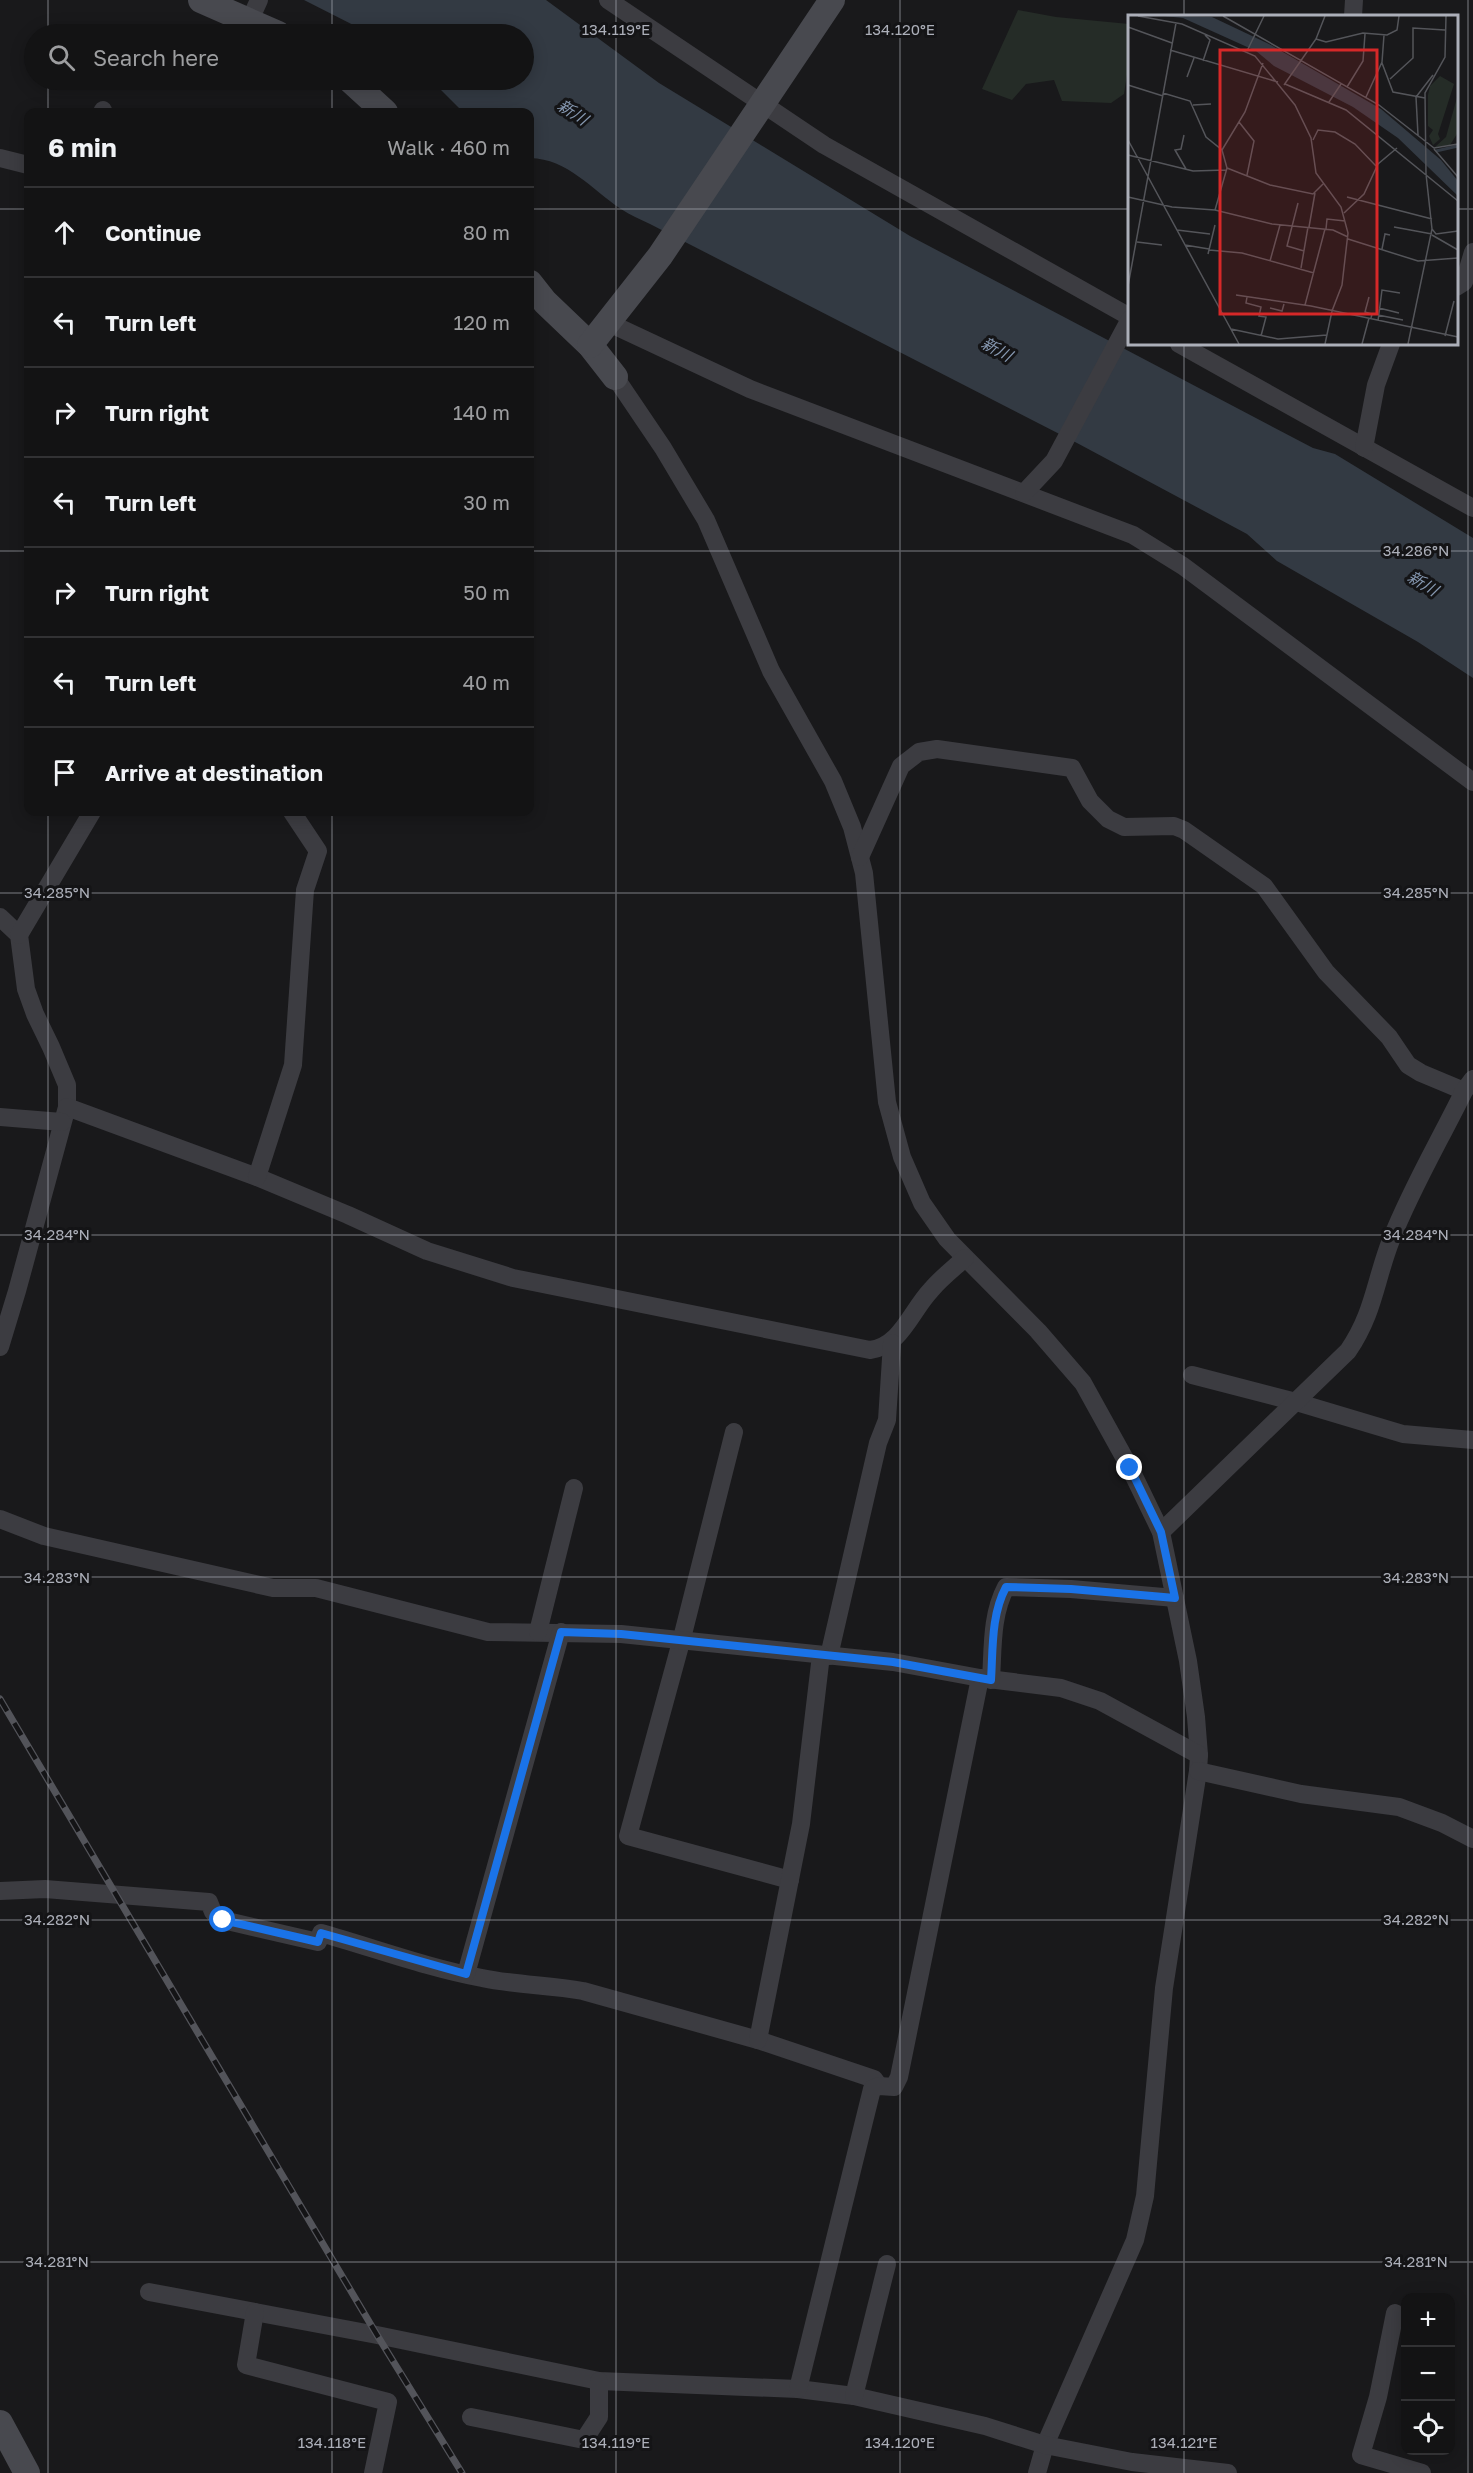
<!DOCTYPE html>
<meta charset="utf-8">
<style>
:root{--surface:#131314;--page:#202022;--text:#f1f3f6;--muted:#9d9ea0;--line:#323234}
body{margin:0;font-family:"Golos Text","Noto Sans JP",sans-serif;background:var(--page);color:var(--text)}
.controls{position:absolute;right:18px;bottom:18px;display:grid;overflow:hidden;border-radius:12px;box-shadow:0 3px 15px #0003}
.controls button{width:54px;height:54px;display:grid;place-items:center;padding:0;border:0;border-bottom:2px solid var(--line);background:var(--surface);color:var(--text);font:30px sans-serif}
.stop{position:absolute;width:18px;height:18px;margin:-14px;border:4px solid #1a73e8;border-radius:50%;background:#fff}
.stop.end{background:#1a73e8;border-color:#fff;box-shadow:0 2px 6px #0008}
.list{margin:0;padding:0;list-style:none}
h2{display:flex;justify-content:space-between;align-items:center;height:78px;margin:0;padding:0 24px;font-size:26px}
h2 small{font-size:20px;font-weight:400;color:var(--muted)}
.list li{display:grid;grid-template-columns:39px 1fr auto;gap:18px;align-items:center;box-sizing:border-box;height:90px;padding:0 24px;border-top:2px solid var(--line)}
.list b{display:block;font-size:22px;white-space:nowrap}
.list em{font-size:20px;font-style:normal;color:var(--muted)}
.icon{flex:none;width:33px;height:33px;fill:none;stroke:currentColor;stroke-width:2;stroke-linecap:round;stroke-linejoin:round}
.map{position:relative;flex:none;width:1473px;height:2473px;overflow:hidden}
.search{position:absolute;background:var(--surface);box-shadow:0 3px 15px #0003;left:24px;top:24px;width:510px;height:66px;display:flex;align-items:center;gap:15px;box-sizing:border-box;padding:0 21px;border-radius:33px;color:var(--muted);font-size:22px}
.panel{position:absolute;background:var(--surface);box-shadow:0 3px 15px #0003;left:24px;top:108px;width:510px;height:708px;border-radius:12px}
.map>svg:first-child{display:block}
</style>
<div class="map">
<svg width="1473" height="2473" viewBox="0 0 1473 2473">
<rect width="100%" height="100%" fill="#19191b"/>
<!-- green -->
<path fill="#252c27" d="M 1018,10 L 1056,17 L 1129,24 L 1129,62 L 1124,94 L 1111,103 L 1062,101 L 1054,80 L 1026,84 L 1012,100 L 982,89 Z"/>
<!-- water -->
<path fill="#333a43" d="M 304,0 L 546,0 L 659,83 L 910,236 L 1313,448 L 1335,454 L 1473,538 L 1473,678 L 1418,642 L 1277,561 L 1247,534 L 1077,443 L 650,224 C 640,219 630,215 621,209 C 591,189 568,159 530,158 L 530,112 L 463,112 L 431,80 L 524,80 L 524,34 L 371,34 Z"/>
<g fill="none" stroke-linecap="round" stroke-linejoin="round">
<!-- street -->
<g stroke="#3c3c41" stroke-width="18">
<path d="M 608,0 L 824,145 L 1130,317"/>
<path d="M 1353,16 L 1354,0"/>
<path d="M 249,22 L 259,0"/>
<path d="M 102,112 L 103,110"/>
<path d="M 0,158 L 28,165"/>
<path d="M 1456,287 L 1464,282 L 1473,252"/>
<path d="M 609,323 L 750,389 L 1133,535 L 1183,566 L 1473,782"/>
<path d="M 1179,344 L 1473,508"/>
<path d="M 615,377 L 663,448 L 706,520 L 771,671 L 833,781 L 852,827 L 864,873 L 887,1102 L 902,1157 L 922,1203 L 947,1239 L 1038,1331 L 1083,1383 L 1130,1468 L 1161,1532 L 1188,1661 L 1196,1717 L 1199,1755 L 1198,1771 L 1164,1988 L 1145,2196 L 1135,2240 L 1045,2445 L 1037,2473"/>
<path d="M 1364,448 L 1376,385 L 1391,344"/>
<path d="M 1024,493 L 1054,461 L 1130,319"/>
<path d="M 860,857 L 901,766 L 919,752 L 937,749 L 1072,768 L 1090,801 L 1108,819 L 1124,827 L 1174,826 L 1184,830 L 1264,886 L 1326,972 L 1389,1037 L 1408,1065 L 1421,1073 L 1464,1091"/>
<path d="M 0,917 L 19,935 L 26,989 L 35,1014 L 51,1047 L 67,1085 L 67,1107 L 17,1291 L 0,1347"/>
<path d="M 19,935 L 92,812"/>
<path d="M 67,1107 L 257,1177 L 348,1215 L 427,1251 L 513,1278 L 870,1350 C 901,1346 911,1311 931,1290 C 941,1278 954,1268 965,1258"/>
<path d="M 0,1117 L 62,1122"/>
<path d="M 257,1177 L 293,1065 L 305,890 L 318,851 L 292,812"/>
<path d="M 1192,1375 L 1296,1402 L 1403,1434 L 1473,1440"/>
<path d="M 734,1432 L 681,1642 L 628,1836 L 790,1880"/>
<path d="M 0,1519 L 44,1536 L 273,1588 L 316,1588 L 488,1632 L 621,1634 L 893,1662 L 980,1678 L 1061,1688 L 1100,1701 L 1199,1755"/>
<path d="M 1161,1532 L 1348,1351 C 1374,1313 1375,1281 1391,1240 C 1411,1189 1440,1140 1464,1091 L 1473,1079"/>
<path d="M 538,1632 L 574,1488"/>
<path d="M 829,1656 L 878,1443 L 887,1420 L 892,1343"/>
<path d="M 991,1680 C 993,1649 991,1615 1006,1587 L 1071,1589 L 1175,1598"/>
<path d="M 1198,1771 L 1301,1794 L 1399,1807 L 1442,1823 L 1473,1839"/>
<path d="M 0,1891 L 45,1889 L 209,1902 L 213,1912 L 223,1920 L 318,1942 L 321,1933 C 374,1948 428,1968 482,1978 C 515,1985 549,1985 583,1991 L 758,2040 L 874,2079 L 879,2086"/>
<path d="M 466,1974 L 561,1632"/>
<path d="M 758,2040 L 801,1824 L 821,1655"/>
<path d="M 149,2292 L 377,2335 L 599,2381 L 798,2389 L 854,2396 L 985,2426 L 1045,2445 L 1132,2462 L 1228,2473"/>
<path d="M 255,2312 L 246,2365 L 388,2402 L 373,2473"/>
<path d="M 1395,2313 L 1378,2397 L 1361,2455 L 1422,2473"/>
<path d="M 798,2389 L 872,2089 L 879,2086 L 894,2087 L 899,2077 L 980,1678"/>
<path d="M 854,2396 L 887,2264"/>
<path d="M 471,2417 L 584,2440 L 599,2417 L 599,2381"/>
</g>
<!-- secondary -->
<g stroke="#48494f" stroke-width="26">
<path d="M 201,0 L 278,34"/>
<path d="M 350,80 L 385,112"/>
<path d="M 530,283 L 545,302 L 590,345 L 615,377"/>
<path d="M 590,345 L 660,256 L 832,0"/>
<path d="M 0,2423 L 27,2473"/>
</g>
<!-- rail casing -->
<g stroke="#53545a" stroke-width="7">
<path id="rail" d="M 0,1699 L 377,2335 L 462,2473"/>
</g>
<!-- rail -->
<use href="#rail" stroke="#141416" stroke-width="4.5" stroke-dasharray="14" stroke-linecap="butt"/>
</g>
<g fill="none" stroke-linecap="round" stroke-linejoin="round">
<!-- route -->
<path stroke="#1a73e8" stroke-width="8" d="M 223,1920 L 318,1942 L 321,1933 L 466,1974 L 561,1632 L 621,1634 L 893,1662 L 991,1680 C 993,1649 991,1615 1006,1587 L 1071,1589 L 1175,1598 L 1161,1532 L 1130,1468"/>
</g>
<!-- ticks -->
<path fill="none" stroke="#acafb9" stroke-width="1.5" stroke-opacity="0.45" d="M 48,0 L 48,34M 332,0 L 332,34M 616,0 L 616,2473M 900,0 L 900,2473M 1184,0 L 1184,16M 1468,0 L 1468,2473M 48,80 L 48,112M 332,80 L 332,112M 0,209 L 28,209M 530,209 L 1130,209M 1456,209 L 1473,209M 1184,344 L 1184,2473M 0,551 L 28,551M 530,551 L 1473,551M 48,812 L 48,2473M 332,812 L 332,2473M 0,893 L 1473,893M 0,1235 L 1473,1235M 0,1577 L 1473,1577M 0,1920 L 1473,1920M 0,2262 L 1473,2262"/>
<g text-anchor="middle" stroke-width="6" stroke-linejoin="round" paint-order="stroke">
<!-- water labels -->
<g font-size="16" font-style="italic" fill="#8698b1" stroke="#141416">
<text transform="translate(573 112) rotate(33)" y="6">新川</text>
<text transform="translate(997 349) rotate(29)" y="6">新川</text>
<text transform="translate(1423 583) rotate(31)" y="6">新川</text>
</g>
</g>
<!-- overview -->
<g transform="translate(1128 15)">
<rect width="330" height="330" fill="#19191b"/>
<path d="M 312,61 L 326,69 L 310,119 L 312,124 L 305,130 L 301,121 L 305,115 L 300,111 L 300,80 L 302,71 ZM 330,79 L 329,119 L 322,130 L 307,132 L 318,122 Z" fill="#252c27"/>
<path d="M 36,1 L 84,2 L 141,29 L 253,94 L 313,145 L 330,166 L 330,181 L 270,123 L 225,92 L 146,51 L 128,36 L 55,3 Z" fill="#333a43"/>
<path fill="none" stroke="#333a43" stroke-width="3" d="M 308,136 L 330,131"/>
<path fill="none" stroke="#54555a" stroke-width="1.5" d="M 10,1 L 54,9 L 127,41 L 167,90 L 183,123 L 188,158 L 213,192 L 220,218 L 214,270 L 204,296 L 197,329M 95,1 L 251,90 L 306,133 L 330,129M 0,12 L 44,28M 188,24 L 198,27 L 235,18 L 259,20 L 269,15 L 271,1M 42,35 L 150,67M 119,36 L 136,1M 75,46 L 82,25 L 77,20M 254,48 L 265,77 L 297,83M 59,62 L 66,43M 262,64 L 285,43 L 285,13 L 317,15M 157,69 L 218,95 L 330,186M 0,70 L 35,81M 156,70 L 188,24 L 197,1M 219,72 L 235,46 L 237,19M 35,78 L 62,86 L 78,122 L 94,135 L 99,153 L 87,195M 238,82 L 254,47 L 256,20M 201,87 L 213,69M 65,90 L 83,89M 111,107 L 126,126 L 119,160M 56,120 L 53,134 L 47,135 L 58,154M 290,120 L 288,82 L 305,60M 0,125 L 111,329M 185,125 L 190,115 L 207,117 L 227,129 L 248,151M 306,134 L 330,162M 94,135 L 117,97 L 135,48M 0,140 L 65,156 L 98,155M 99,153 L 142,170 L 185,179 L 195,169M 0,182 L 44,192 L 87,195 L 144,209 L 205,215 L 220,222M 219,182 L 304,204M 170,188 L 159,231 L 176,236M 216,198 L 236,179 L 250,149 L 269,133M 181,212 L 187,178M 266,212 L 304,219M 198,214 L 199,204 L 217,206M 304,214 L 308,219 L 330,216M 49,215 L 82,219M 304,220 L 330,235M 220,224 L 290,246 L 330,243M 9,227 L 34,230M 57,230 L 81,234M 254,234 L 257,219 L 262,220M 81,235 L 114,238 L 186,258M 80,239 L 87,210M 142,246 L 152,210M 173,253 L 180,212M 0,271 L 48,8M 108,280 L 183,291 L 330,322M 119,282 L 118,288 L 133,292 L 131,301 L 138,302 L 133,321M 241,282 L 237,297 L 244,299 L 243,303M 177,290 L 197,214M 142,293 L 154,296 L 156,289M 251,293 L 271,298M 250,300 L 275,305M 250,306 L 254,275 L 272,278M 103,314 L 150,324 L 199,320M 317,321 L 326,286M 234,329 L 241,303M 280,329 L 304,214 L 298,159 L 297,78 L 317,42 L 318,1"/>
<path fill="#d62828" fill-opacity="0.15" stroke="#d62828" stroke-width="3" d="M 92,35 L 249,35 L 249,299 L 92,299 Z"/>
<rect width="330" height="330" fill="none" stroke="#acafb9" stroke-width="3"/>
</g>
<g font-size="15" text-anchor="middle" fill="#acafb9" stroke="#141416" stroke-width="6" stroke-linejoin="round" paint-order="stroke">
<text x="616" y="35">134.119°E</text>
<text x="900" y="35">134.120°E</text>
<text x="1416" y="556">34.286°N</text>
<text x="57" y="898">34.285°N</text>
<text x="1416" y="898">34.285°N</text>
<text x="57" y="1240">34.284°N</text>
<text x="1416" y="1240">34.284°N</text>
<text x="57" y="1583">34.283°N</text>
<text x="1416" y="1583">34.283°N</text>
<text x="57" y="1925">34.282°N</text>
<text x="1416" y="1925">34.282°N</text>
<text x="57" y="2267">34.281°N</text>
<text x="1416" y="2267">34.281°N</text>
<text x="332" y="2448">134.118°E</text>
<text x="616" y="2448">134.119°E</text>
<text x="900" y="2448">134.120°E</text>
<text x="1184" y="2448">134.121°E</text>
</g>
</svg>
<div class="controls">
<button>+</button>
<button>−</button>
<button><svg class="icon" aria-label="locate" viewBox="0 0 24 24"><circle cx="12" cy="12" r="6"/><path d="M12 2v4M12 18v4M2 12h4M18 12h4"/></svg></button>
</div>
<div class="stop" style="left:223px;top:1920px"></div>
<div class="stop end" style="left:1130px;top:1468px"></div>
<div class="search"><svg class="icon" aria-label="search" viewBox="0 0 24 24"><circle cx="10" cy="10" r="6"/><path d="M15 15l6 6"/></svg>Search here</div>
<section class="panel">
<h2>6 min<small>Walk · 460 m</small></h2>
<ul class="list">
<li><svg class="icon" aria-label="ahead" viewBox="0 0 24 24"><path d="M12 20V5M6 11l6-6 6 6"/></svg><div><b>Continue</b></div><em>80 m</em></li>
<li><svg class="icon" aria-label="left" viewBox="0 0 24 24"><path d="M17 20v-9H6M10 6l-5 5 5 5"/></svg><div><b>Turn left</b></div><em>120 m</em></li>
<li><svg class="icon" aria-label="right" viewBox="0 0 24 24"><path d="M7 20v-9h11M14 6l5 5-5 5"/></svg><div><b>Turn right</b></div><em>140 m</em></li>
<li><svg class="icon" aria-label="left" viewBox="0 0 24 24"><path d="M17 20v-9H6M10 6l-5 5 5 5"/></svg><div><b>Turn left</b></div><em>30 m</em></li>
<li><svg class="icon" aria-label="right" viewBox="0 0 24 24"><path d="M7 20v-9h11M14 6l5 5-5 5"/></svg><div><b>Turn right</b></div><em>50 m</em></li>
<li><svg class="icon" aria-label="left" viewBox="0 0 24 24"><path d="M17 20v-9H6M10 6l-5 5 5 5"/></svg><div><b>Turn left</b></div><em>40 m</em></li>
<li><svg class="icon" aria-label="arrive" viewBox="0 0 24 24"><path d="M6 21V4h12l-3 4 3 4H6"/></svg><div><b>Arrive at destination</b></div></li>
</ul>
</section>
</div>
